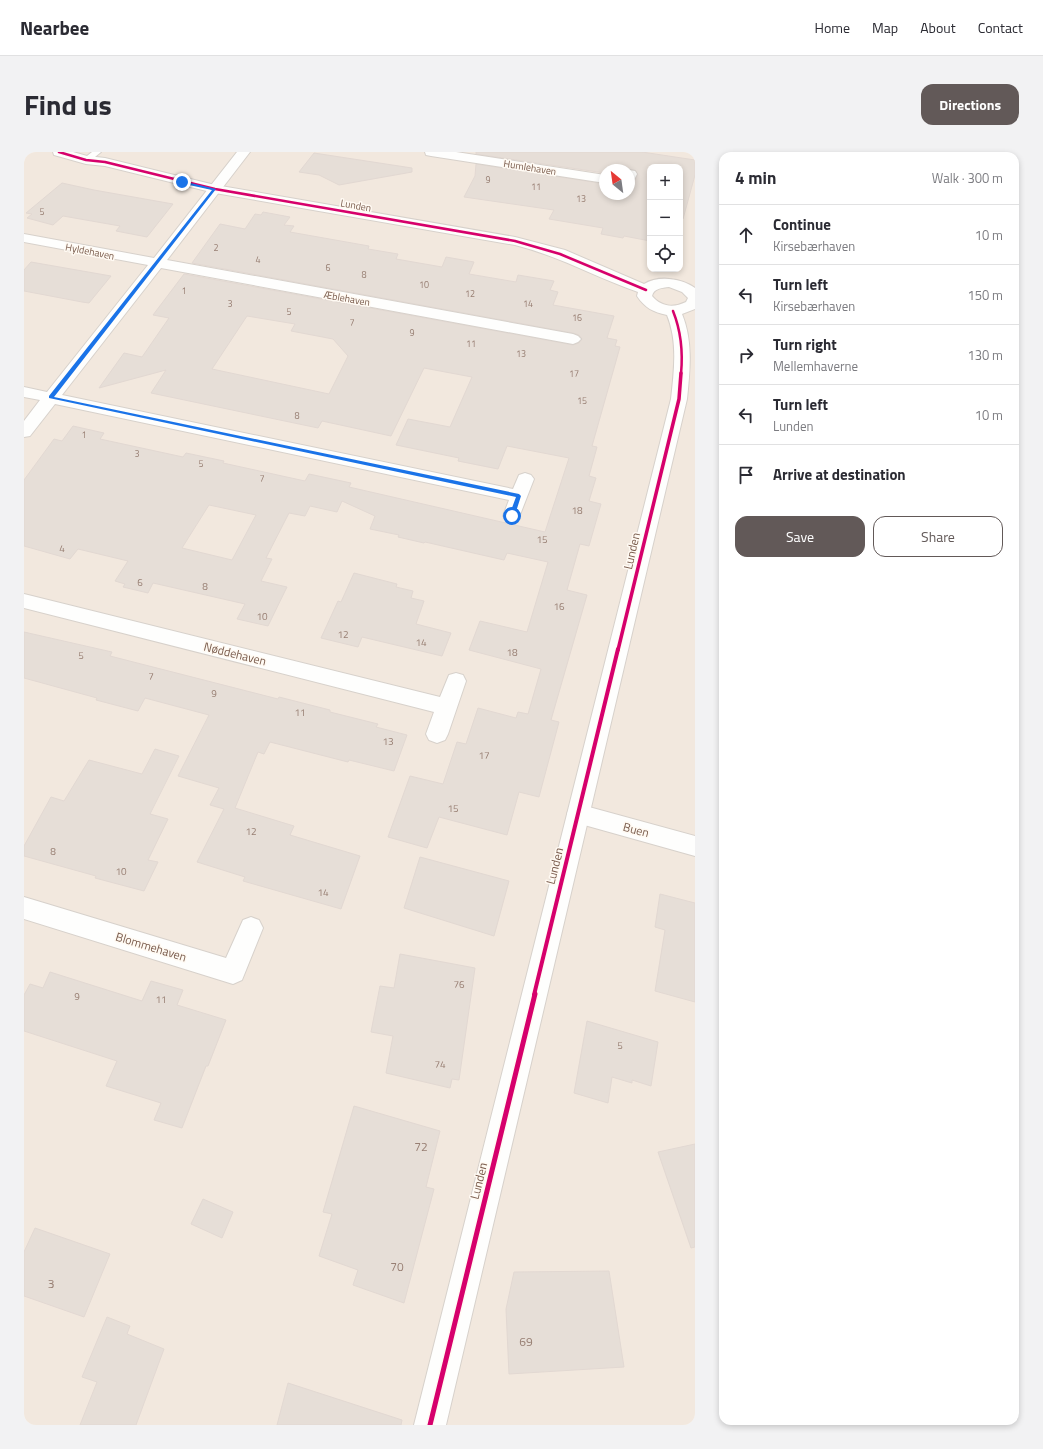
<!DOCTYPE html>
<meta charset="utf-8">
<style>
:root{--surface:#fff;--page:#f2f2f3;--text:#2b2b33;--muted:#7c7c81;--line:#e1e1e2;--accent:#625958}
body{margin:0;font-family:"Titillium Web",sans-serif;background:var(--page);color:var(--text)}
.controls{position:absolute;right:12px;top:12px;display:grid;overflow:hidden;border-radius:8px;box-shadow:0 2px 6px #0003}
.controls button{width:36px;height:36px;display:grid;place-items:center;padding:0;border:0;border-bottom:1px solid var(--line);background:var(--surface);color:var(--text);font:20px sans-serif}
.compass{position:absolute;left:575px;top:12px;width:36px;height:36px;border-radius:50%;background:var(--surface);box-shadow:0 2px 6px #0003;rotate:331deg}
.stop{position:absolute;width:12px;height:12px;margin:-9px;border:3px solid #1a73e8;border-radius:50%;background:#fff}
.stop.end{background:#1a73e8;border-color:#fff;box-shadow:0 1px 4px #0008}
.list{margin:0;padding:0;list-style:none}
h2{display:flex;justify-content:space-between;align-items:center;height:52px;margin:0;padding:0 16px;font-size:17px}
h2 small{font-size:13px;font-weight:400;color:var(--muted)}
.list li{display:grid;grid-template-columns:26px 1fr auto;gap:12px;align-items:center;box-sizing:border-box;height:60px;padding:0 16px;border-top:1px solid var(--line)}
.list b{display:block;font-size:15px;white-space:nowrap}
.list p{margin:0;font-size:13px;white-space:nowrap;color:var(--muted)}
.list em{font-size:13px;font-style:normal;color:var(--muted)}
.actions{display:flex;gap:8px;padding:12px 16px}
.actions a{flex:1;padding:9px 0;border:1px solid var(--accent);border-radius:12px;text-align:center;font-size:14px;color:var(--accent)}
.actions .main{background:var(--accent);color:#fff}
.icon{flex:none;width:22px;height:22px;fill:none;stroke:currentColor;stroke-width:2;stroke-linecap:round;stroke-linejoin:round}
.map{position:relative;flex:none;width:671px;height:1273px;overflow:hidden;border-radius:12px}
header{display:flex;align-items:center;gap:24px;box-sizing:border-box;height:56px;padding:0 20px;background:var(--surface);border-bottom:1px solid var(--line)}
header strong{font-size:19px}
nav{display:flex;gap:22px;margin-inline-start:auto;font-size:14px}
.intro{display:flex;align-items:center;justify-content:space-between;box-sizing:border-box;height:96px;padding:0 24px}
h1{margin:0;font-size:28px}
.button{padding:10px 18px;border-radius:12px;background:var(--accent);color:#fff;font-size:14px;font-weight:700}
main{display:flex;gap:24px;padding:0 24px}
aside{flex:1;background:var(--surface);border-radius:12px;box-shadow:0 2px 6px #0003}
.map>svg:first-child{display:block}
</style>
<header>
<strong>Nearbee</strong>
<nav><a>Home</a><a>Map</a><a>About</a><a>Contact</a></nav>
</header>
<div class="intro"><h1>Find us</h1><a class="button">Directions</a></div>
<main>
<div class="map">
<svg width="671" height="1273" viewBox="0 0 671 1273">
<rect width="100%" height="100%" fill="#f9f5f0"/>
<!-- residential -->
<path fill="#f2e8de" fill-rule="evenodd" d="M 0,0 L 671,0 L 671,1273 L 0,1273 ZM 626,15 L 656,15 L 656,117 L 626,117 ZM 581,18 L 605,18 L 605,42 L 581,42 Z"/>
<!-- building -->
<g fill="#e6ded7" stroke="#e2d8d2" fill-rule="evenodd">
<path d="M 452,0 L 618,0 L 671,8 L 671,23 L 659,67 L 656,66 L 656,15 L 626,15 L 626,89 L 600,84 L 599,86 L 577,82 L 579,76 L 525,67 L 530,58 L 440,45 L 451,24 L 452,12 L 581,32 L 581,42 L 605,42 L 605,30 L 611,29 L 614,23 L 611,18 L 581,18 L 581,21 L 452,2 Z"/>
<path d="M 290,1 L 388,16 L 388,20 L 315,33 L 295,23 L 275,20 Z"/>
<path d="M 38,31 L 70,38 L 149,52 L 123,85 L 92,79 L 96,74 L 39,64 L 29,73 L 3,66 L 8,62 L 2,61 Z"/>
<path d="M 239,60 L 266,65 L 260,73 L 270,74 L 266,80 L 345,94 L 344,97 L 374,102 L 372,107 L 418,115 L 422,105 L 450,110 L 445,122 L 492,130 L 494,123 L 530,129 L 526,138 L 534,140 L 529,153 L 590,164 L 583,186 L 593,188 L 591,194 L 596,195 L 568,294 L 573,295 L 565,324 L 572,326 L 565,349 L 577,352 L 565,394 L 556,392 L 543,438 L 563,443 L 527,568 L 535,570 L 515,645 L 495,640 L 483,683 L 415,665 L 403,696 L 364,685 L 386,624 L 419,632 L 433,590 L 442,592 L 454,556 L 492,566 L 494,560 L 504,562 L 517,517 L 445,498 L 456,469 L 503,480 L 524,410 L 483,401 L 480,408 L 401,390 L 400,391 L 374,385 L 375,383 L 346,377 L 351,364 L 318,349 L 313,360 L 286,354 L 281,364 L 265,361 L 242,406 L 248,407 L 237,429 L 263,435 L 244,474 L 213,467 L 221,452 L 129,431 L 124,441 L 99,435 L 101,432 L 91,429 L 104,409 L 54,397 L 46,407 L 0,394 L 0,328 L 30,287 L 38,289 L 49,274 L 80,281 L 76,287 L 159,305 L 162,301 L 200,309 L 199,311 L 281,329 L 285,322 L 327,331 L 325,335 L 521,380 L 545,306 L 483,294 L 474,317 L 434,309 L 435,306 L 372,293 L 384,267 L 426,275 L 448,225 L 400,216 L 367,284 L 298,269 L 294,276 L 127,241 L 142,218 L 75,236 L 100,201 L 118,205 L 145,166 L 129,163 L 160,122 L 549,193 L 555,191 L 558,187 L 555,183 L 549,181 L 168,111 L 196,72 L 221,77 L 231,62 L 237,63 ZM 223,164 L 271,172 L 267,179 L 309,187 L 324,204 L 305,242 L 188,217 ZM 185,353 L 232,363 L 208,408 L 158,396 Z"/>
<path d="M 7,110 L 87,124 L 65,151 L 58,150 L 0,139 L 0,118 Z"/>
<path d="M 330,421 L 373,432 L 372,435 L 389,439 L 387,446 L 400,449 L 392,472 L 427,481 L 418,504 L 338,485 L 334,495 L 297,486 L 314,449 L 317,450 Z"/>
<path d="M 0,480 L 88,500 L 86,504 L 254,547 L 255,545 L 306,558 L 306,560 L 354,572 L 352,575 L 383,583 L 370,619 L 325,608 L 324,610 L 246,590 L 240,602 L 234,600 L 211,656 L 270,674 L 266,683 L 336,704 L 317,757 L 219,729 L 221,725 L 173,710 L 200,657 L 186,653 L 195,636 L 154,624 L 185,563 L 121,546 L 114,559 L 72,548 L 73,546 L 0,526 Z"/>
<path d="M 131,597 L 155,604 L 126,662 L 144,667 L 124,708 L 134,710 L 120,739 L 71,726 L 72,724 L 0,704 L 0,694 L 27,645 L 40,649 L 65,608 L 118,622 Z"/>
<path d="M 396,705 L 485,729 L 470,784 L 380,756 Z"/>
<path d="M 636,742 L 671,751 L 671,850 L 631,839 L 641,778 L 631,775 Z"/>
<path d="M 376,802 L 451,816 L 435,928 L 428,927 L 426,936 L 362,921 L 369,884 L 347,880 L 356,834 L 370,836 Z"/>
<path d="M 26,820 L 118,849 L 127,829 L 159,838 L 153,853 L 202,868 L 184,914 L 182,914 L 158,976 L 130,968 L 137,951 L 82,934 L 93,909 L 0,879 L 0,843 L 6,832 L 19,836 Z"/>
<path d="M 563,869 L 634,890 L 627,934 L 608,928 L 608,931 L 588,925 L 584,951 L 550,941 Z"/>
<path d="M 330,954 L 416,979 L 402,1035 L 410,1037 L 380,1151 L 329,1133 L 334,1118 L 295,1104 L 308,1062 L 299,1060 Z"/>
<path d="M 671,992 L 671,1095 L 667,1096 L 634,1000 Z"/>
<path d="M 179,1047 L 209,1060 L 198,1086 L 167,1072 Z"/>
<path d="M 11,1076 L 86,1102 L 60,1165 L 0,1144 L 0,1100 Z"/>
<path d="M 585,1119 L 600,1215 L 485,1222 L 482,1157 L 490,1120 Z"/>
<path d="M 83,1165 L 106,1174 L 103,1182 L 140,1197 L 112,1273 L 56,1273 L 73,1230 L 58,1225 Z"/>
<path d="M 264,1231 L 378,1268 L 377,1273 L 253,1273 Z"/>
</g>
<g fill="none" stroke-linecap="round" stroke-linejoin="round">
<!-- service casing -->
<g stroke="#d7d1cb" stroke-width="2">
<path id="service" d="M 68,0 L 77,0 L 65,10 L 59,10 L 58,8 Z"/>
</g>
<!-- minor casing -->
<g stroke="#d7d1cb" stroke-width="2">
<g id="minor">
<path d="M 213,0 L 226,0 L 143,108 L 549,182 L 554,184 L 557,187 L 554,190 L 549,192 L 137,116 L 38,243 L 489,337 L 495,323 L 501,321 L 507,323 L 510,327 L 494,368 L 488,370 L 482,368 L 479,364 L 485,348 L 31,252 L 6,284 L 0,285 L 0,269 L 16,248 L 0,245 L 0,235 L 23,240 L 124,113 L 0,90 L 0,82 L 130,106 Z"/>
<path d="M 401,0 L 432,0 L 581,23 L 581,31 L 407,4 L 402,3 Z"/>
<path d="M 605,18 L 611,19 L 613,22 L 610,28 L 605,29 Z"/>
<path d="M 0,442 L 416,545 L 425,523 L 432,521 L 439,523 L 442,529 L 424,582 L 421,588 L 413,591 L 405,588 L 402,582 L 410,560 L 0,456 Z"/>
<path d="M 554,652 L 671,684 L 671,704 L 546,669 L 543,662 L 546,655 Z"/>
<path d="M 0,745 L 202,806 L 219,768 L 227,765 L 235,768 L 239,776 L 218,828 L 209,832 L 0,767 Z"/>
</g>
</g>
<!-- tertiary casing -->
<g stroke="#d7d1cb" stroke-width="2">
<path id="tertiary" d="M 29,0 L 49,0 L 63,4 L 81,6 L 191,33 L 491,85 L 541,98 L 620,132 C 634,123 658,126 671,136 L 671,157 L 658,162 C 669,189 666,218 663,247 L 422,1273 L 390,1273 L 647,247 C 650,219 654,190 643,163 C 629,160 621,156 613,144 L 614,140 C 571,125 535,104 491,93 L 191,41 L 81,14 L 62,12 L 30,3 ZM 645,135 L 658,140 L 664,146 L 662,150 C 650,156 637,155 628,144 C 630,136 638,136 645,135 Z"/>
</g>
<!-- service -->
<use href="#service" fill="#fefefd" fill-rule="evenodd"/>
<!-- minor -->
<use href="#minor" fill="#fefefd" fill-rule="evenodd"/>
<!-- tertiary -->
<use href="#tertiary" fill="#fefefd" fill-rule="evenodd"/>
<!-- cycleway-far3 casing -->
<g stroke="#fffaf3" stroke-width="4">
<g id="cycleway-far3">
<path d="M 35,0 L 62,8 L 81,10 L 191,37 L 491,89 L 536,102 L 622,138"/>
<path d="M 649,159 C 657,179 659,201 657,222"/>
</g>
</g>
<!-- cycleway-far2 casing -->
<g stroke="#fffaf3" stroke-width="5.5">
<path id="cycleway-far2" d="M 594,498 L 655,247 L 657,221"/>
</g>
<!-- cycleway-far1 casing -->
<g stroke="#fffaf3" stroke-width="6">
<path id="cycleway-far1" d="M 510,843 L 594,497"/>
</g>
<!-- cycleway casing -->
<g stroke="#fffaf3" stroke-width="8">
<path id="cycleway" d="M 406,1273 L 511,842"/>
</g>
<!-- cycleway-far3 -->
<use href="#cycleway-far3" stroke="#d6006c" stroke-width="2.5"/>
<!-- cycleway-far2 -->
<use href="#cycleway-far2" stroke="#d6006c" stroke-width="3.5"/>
<!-- cycleway-far1 -->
<use href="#cycleway-far1" stroke="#d6006c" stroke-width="4"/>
<!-- cycleway -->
<use href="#cycleway" stroke="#d6006c" stroke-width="5"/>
</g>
<!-- route -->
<path fill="#1a73e8" d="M 158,29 L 192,37 L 30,245 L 495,342 L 497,344 L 490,366 L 485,364 L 492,345 L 25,246 L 25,244 L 188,38 L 156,31 Z"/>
<g text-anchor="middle" stroke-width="3" stroke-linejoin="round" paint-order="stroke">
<!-- far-number labels -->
<g font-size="9" fill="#977e72">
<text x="464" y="31">9</text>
<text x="512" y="38">11</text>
<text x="557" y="50">13</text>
<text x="18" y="63">5</text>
<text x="192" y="99">2</text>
<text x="234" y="111">4</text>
<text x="304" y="119">6</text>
<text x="340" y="126">8</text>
<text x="400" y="136">10</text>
<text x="160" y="142">1</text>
<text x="446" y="145">12</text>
<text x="206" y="155">3</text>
<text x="504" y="155">14</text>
<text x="265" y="163">5</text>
<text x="553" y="169">16</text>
<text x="328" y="174">7</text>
<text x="388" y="184">9</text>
<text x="447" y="195">11</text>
<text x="497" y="205">13</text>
<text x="550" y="225">17</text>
<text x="558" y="252">15</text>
<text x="273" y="267">8</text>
<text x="60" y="286">1</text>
<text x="113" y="305">3</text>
<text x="177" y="315">5</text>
<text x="238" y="330">7</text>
</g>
<!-- far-street labels -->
<g font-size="10" fill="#7a5c4d" stroke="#fffaf3">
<text transform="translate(506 15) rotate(9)" y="4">Humlehaven</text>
<text transform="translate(332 53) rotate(10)" y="4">Lunden</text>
<text transform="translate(66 99) rotate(11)" y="4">Hyldehaven</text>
<text transform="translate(323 146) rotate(10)" y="4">Æblehaven</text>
</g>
<!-- number labels -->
<g font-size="10" fill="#977e72">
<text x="553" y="362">18</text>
<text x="518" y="391">15</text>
<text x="38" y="400">4</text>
<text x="116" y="434">6</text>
<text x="181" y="438">8</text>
<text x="535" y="458">16</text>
<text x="238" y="468">10</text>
<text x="319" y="486">12</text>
<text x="397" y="494">14</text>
<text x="488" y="504">18</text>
<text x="57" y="507">5</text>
<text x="127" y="528">7</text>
<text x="190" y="545">9</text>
<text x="276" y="564">11</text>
<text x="364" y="593">13</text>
<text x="460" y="607">17</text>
<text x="429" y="660">15</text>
<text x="227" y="683">12</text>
<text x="29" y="703">8</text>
<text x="97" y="723">10</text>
<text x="299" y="744">14</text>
<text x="435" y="836">76</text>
<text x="53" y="848">9</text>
<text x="137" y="851">11</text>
<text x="596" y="897">5</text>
<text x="416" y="916">74</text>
</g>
<!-- street labels -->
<g font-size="12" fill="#7a5c4d" stroke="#fffaf3">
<text transform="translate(608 399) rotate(-77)" y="4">Lunden</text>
<text transform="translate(211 502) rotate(14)" y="4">Nøddehaven</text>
<text transform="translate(612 678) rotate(15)" y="4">Buen</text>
<text transform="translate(531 714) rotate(-76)" y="4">Lunden</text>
<text transform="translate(127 795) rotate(17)" y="4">Blommehaven</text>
<text transform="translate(455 1029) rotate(-76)" y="4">Lunden</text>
</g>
<!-- near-number labels -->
<g font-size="12" fill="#977e72">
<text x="397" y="999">72</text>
<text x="373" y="1119">70</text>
<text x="27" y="1136">3</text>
<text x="502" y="1194">69</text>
</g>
</g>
</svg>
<div class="controls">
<button>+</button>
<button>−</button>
<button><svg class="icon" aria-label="locate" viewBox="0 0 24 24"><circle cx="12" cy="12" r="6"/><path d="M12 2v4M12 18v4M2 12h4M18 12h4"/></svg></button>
</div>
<svg class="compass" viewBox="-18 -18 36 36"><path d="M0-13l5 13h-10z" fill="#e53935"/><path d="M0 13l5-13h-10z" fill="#7c7c81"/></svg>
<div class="stop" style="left:488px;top:364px"></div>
<div class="stop end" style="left:158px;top:30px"></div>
</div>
<aside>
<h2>4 min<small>Walk · 300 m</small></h2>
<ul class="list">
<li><svg class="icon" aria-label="ahead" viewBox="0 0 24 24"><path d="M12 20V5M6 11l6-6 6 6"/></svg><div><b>Continue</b><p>Kirsebærhaven</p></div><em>10 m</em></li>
<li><svg class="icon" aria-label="left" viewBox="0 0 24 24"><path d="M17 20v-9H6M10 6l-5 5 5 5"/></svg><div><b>Turn left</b><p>Kirsebærhaven</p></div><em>150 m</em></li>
<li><svg class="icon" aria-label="right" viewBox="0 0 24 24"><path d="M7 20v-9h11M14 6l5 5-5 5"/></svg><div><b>Turn right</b><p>Mellemhaverne</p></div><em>130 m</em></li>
<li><svg class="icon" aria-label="left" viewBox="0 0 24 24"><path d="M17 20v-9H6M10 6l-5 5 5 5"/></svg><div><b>Turn left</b><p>Lunden</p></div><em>10 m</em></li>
<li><svg class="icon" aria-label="arrive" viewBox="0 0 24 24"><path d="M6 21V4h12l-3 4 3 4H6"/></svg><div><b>Arrive at destination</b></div></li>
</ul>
<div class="actions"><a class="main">Save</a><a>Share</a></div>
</aside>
</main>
